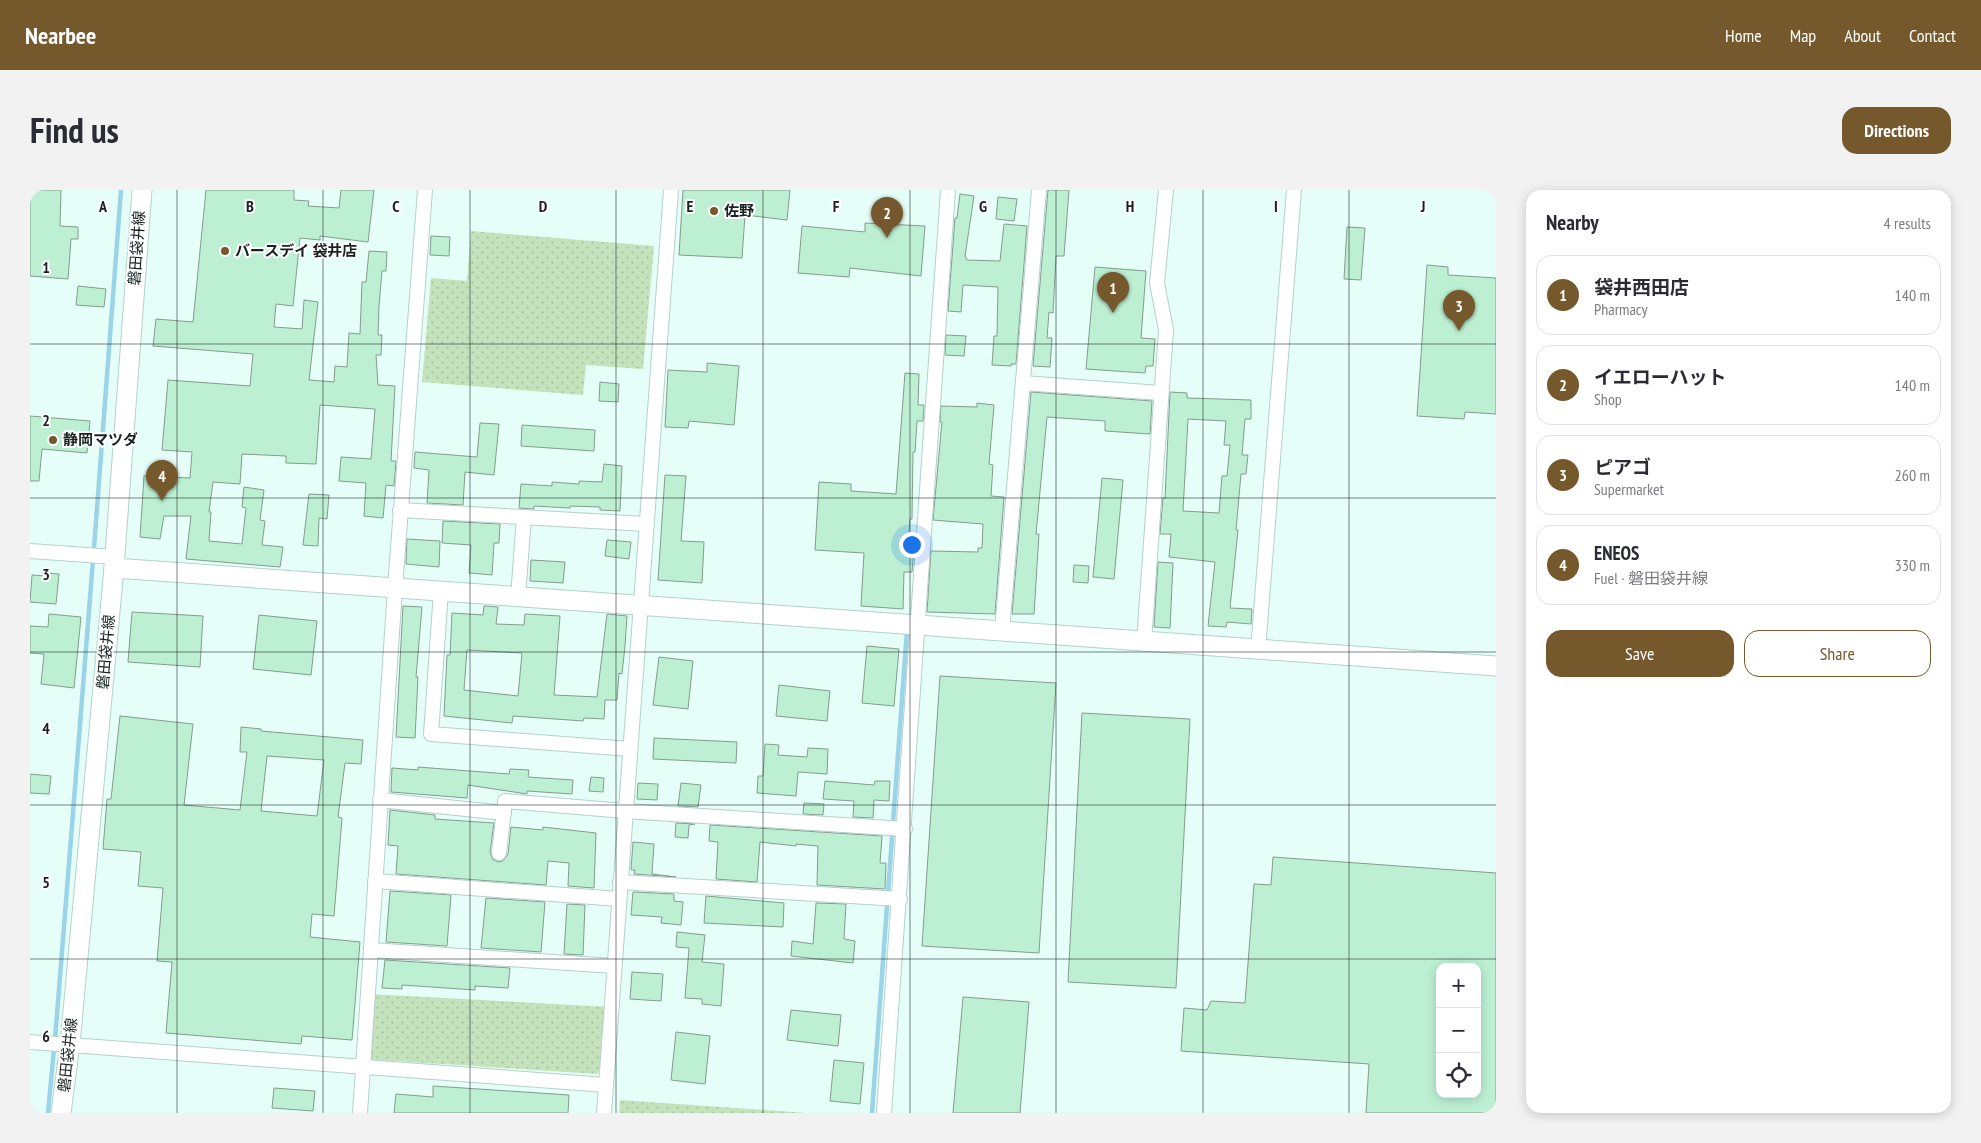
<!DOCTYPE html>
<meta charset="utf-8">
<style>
:root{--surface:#fff;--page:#f2f2f3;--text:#2b2b33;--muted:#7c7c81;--line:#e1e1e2;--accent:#75582c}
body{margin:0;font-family:"PT Sans Narrow","Noto Sans JP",sans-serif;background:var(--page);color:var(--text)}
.controls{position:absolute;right:15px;bottom:15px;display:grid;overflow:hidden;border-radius:10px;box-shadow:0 2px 12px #0003}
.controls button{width:45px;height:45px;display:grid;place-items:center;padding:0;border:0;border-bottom:1px solid var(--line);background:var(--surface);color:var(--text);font:25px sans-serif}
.you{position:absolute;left:881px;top:354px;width:18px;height:18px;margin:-12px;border:4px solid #fff;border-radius:50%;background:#1a73e8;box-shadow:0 0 0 8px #1a73e833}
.badge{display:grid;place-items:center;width:32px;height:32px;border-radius:50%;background:var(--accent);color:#fff;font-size:16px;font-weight:700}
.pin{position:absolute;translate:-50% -41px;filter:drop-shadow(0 1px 2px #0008)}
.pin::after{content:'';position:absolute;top:26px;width:18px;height:15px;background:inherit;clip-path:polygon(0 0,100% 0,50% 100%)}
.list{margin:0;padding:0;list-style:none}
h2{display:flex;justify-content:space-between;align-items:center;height:65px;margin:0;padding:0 20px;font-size:21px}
h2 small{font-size:16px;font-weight:400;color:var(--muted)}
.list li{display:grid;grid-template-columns:32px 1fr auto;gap:15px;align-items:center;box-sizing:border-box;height:80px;margin:0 10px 10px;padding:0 10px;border:1px solid var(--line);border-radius:15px}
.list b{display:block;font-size:19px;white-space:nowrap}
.list p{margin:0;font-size:16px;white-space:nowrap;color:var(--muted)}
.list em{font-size:16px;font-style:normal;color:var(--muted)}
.actions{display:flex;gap:10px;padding:15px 20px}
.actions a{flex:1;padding:11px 0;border:1px solid var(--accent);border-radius:15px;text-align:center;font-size:18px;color:var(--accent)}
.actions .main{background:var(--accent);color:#fff}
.icon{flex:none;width:28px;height:28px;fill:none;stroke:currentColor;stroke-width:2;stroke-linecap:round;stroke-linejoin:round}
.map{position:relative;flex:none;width:1466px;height:923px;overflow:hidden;border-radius:15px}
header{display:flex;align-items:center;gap:30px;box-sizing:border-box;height:70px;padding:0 25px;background:var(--accent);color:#fff}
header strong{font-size:24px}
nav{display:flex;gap:28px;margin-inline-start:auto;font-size:18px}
.intro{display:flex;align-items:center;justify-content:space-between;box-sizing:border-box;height:120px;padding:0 30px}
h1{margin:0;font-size:35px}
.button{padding:12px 22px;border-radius:15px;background:var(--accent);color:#fff;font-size:18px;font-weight:700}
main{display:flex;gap:30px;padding:0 30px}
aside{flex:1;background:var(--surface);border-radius:15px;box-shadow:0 2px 12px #0003}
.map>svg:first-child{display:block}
</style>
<header>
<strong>Nearbee</strong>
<nav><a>Home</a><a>Map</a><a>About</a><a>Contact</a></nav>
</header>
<div class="intro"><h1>Find us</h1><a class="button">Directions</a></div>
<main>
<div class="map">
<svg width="1466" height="923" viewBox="0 0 1466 923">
<defs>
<pattern id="grass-dots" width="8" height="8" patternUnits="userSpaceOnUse" patternTransform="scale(1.25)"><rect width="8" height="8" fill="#c4e2bb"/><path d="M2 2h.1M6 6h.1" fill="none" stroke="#a8c2a0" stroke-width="1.8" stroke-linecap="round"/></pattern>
</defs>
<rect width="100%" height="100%" fill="#e5fef8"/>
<!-- grass -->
<g fill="url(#grass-dots)">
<path d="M 441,41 L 624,56 L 613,179 L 556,175 L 553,205 L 392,192 L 401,88 L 437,91 Z"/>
<path d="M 338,804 L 581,817 L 568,884 L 334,869 Z"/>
<path d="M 590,910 L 777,923 L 589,923 Z"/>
</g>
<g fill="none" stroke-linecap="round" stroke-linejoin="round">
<!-- stream -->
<g stroke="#9bd4e8" stroke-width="4.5">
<path d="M 64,358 L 91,0"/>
<path d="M 25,850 L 63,370"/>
<path d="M 18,923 L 24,859"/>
<path d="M 842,923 L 877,440"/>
</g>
</g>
<!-- building -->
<g fill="#bdf0d3" stroke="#849c8e" fill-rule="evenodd">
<path d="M 0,0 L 31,0 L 30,36 L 48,37 L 48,49 L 41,49 L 38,89 L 0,86 Z"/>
<path d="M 176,0 L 264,0 L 264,10 L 279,11 L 278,16 L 309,18 L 311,0 L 344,0 L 338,52 L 290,46 L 290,50 L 270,48 L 263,116 L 246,114 L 244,137 L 272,139 L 274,110 L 288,112 L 279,190 L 304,192 L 305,176 L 317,177 L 319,143 L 330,144 L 332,92 L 336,92 L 339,61 L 357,62 L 356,81 L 352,81 L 349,116 L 348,145 L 352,145 L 351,165 L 346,165 L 348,195 L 365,196 L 361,271 L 366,271 L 364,296 L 356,295 L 353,328 L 334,326 L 336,293 L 309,291 L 311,267 L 341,269 L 345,219 L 290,215 L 286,274 L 256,273 L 256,266 L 212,264 L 210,294 L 183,292 L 179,322 L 181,322 L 179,351 L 212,354 L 216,318 L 212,317 L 214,297 L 234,300 L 230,330 L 235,331 L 232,355 L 253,357 L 250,377 L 156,369 L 161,326 L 134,326 L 130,349 L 110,347 L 114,286 L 160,288 L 162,262 L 132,260 L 138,190 L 220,196 L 223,164 L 123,156 L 126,129 L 163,132 Z"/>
<path d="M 653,0 L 760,0 L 757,30 L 715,25 L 712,68 L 649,65 Z"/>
<path d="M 1018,0 L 1039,0 L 1034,66 L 1026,66 L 1023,123 L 1019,122 L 1017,148 L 1022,148 L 1020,177 L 1003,176 Z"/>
<path d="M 930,4 L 944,6 L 935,66 L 937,70 L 970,71 L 974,34 L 997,36 L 986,174 L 981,174 L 981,176 L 962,175 L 964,146 L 967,146 L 968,97 L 933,95 L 931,122 L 918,121 L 925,28 L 927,28 Z"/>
<path d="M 968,7 L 987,9 L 984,31 L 966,29 Z"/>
<path d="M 835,33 L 895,36 L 891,86 L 820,78 L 819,87 L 768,83 L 772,36 L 835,42 Z"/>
<path d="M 1317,37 L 1335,38 L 1331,90 L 1314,89 Z"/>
<path d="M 401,46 L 420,47 L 419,66 L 400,65 Z"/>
<path d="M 1397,75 L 1418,77 L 1418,85 L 1466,88 L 1466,224 L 1435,222 L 1434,229 L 1387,226 Z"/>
<path d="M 1065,77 L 1116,81 L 1111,148 L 1125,149 L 1123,176 L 1116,176 L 1115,183 L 1056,179 Z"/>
<path d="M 48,96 L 76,99 L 74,117 L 46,115 Z"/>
<path d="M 916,145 L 936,146 L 934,166 L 915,165 Z"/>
<path d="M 677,173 L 709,176 L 704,235 L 659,231 L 658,238 L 635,237 L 638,180 L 677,182 Z"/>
<path d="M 875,183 L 889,184 L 888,215 L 894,215 L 893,231 L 887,231 L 885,262 L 883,262 L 882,329 L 880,329 L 878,359 L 884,360 L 882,382 L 874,382 L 873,419 L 831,416 L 834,363 L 785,360 L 789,292 L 821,294 L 821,301 L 866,304 Z"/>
<path d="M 570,192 L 589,194 L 588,212 L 569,211 Z"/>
<path d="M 1001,202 L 1122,211 L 1120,244 L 1075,241 L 1075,231 L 1017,227 L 1006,344 L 1009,344 L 1004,424 L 982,424 Z"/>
<path d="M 1140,202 L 1157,203 L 1157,208 L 1221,210 L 1221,229 L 1215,229 L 1212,265 L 1218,265 L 1216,284 L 1211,284 L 1206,340 L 1208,340 L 1200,418 L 1222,419 L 1221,434 L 1197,432 L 1196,437 L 1178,436 L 1185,372 L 1139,367 L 1141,344 L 1130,344 L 1133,308 L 1135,308 ZM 1158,229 L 1196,231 L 1194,255 L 1200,255 L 1197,286 L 1192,286 L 1189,323 L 1153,321 Z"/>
<path d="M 947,213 L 964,215 L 959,274 L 963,275 L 961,306 L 974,307 L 965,424 L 897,422 L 901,361 L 948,362 L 948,358 L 952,358 L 953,334 L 903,330 L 912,232 L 910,232 L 911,216 L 947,217 Z"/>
<path d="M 0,226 L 60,231 L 57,263 L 12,259 L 9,291 L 0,291 Z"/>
<path d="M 450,233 L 469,234 L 464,285 L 435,282 L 433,315 L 397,313 L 399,280 L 384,278 L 385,262 L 447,267 Z"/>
<path d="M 492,235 L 565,240 L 564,261 L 491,256 Z"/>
<path d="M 574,274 L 592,276 L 590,321 L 570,320 L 570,317 L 540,316 L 540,318 L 504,316 L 504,319 L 489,318 L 491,294 L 522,296 L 522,292 L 549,294 L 549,291 L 572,292 Z"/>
<path d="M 635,285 L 656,286 L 651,351 L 674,352 L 672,393 L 628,390 Z"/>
<path d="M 1072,288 L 1093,290 L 1084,389 L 1063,387 Z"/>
<path d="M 279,304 L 299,305 L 297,329 L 289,328 L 288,356 L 273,355 Z"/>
<path d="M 413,331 L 470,334 L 469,353 L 464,353 L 462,385 L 439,383 L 441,355 L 412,353 Z"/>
<path d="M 377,349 L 410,351 L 409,377 L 376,374 Z"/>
<path d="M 577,350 L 601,352 L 599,369 L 575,366 Z"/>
<path d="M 501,370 L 535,372 L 533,393 L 500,391 Z"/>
<path d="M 1128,372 L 1143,373 L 1140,438 L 1124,437 Z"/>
<path d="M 1044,375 L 1059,376 L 1058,393 L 1043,392 Z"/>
<path d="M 17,383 L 29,384 L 26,414 L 0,412 L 2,385 L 16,386 Z"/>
<path d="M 373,416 L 392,417 L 386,487 L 388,487 L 385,548 L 366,547 Z"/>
<path d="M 454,416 L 468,417 L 466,434 L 494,435 L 495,424 L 530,426 L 524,505 L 567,507 L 577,424 L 597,426 L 595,456 L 592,484 L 589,483 L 587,510 L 575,510 L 574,529 L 554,528 L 553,531 L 483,526 L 482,533 L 414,526 L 417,465 L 420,465 L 422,423 L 453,425 ZM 437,460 L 492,463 L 488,506 L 434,500 Z"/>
<path d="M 102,422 L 173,426 L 170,477 L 98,472 Z"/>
<path d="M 19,424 L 51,427 L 44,498 L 11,494 L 14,464 L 0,463 L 0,436 L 18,437 Z"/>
<path d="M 229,425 L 287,431 L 281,485 L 223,479 Z"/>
<path d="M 837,456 L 869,459 L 864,516 L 832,513 Z"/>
<path d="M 629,467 L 663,471 L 658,519 L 623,515 Z"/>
<path d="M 910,486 L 1026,493 L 1009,763 L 892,756 Z"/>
<path d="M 749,495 L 800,501 L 797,531 L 746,526 Z"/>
<path d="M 1052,523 L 1160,529 L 1146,798 L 1038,792 Z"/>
<path d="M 90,526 L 163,534 L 154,615 L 210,620 L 217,562 L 210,562 L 211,537 L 231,539 L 231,541 L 333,550 L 331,574 L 315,573 L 308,627 L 312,628 L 304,726 L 282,724 L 280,747 L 330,752 L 322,850 L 272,846 L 271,854 L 136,843 L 142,772 L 127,771 L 133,698 L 108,696 L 111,662 L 73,659 L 77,609 L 81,609 ZM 237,566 L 294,570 L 287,626 L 231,621 Z"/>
<path d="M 624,548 L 707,552 L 706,573 L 623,569 Z"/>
<path d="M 735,554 L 749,555 L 748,565 L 777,567 L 778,558 L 798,559 L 797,584 L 768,582 L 766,606 L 727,603 L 728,586 L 733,586 Z"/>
<path d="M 388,577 L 479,584 L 480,579 L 499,580 L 498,587 L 543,590 L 542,604 L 497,601 L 497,604 L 438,595 L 437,608 L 361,602 L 362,578 L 388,580 Z"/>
<path d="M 0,584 L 21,586 L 19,604 L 0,603 Z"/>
<path d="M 561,587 L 574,588 L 573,602 L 559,601 Z"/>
<path d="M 795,591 L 844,595 L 845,591 L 860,591 L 859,611 L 844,610 L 843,628 L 823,627 L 824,611 L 793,609 Z"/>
<path d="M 608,593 L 628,594 L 627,610 L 607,609 Z"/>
<path d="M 651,593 L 671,595 L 668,617 L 648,616 Z"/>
<path d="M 774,613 L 794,614 L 793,625 L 773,624 Z"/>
<path d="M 360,620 L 405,625 L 405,629 L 464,633 L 460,662 L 463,670 L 468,672 L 473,671 L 478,664 L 481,637 L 513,640 L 513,637 L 566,643 L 564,698 L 538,696 L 539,673 L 518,671 L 516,695 L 366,684 L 368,656 L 358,655 Z"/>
<path d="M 646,633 L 665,634 L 659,635 L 658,648 L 645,647 Z"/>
<path d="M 680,635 L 852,646 L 850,673 L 856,673 L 855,699 L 787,695 L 788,656 L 766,654 L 766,656 L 730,652 L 727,692 L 686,689 L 688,652 L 679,651 Z"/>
<path d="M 603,652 L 624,654 L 622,684 L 646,687 L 604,684 L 605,680 L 601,680 Z"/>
<path d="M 1243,667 L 1466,683 L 1466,923 L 1336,923 L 1339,874 L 1151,861 L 1154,818 L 1177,820 L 1181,811 L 1215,813 L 1224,694 L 1241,695 ZM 1410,777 L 1447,777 L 1447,904 L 1410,904 Z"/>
<path d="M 360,701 L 421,705 L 417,756 L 356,752 Z"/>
<path d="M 603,702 L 644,704 L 644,711 L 653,712 L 651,735 L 631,733 L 632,727 L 601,725 Z"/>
<path d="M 676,706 L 754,713 L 753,737 L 674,733 Z"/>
<path d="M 456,708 L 515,712 L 511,762 L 451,758 Z"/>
<path d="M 786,713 L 816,714 L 814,749 L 825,751 L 823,773 L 761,766 L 762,751 L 783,754 Z"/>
<path d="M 537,714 L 555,715 L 553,765 L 534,764 Z"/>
<path d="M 647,742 L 675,745 L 672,772 L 694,774 L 691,816 L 672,814 L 672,809 L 655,808 L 659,758 L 646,757 Z"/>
<path d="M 355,770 L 480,778 L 478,798 L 445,796 L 445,800 L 372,795 L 372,799 L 352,798 Z"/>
<path d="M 602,782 L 633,784 L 631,811 L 600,809 Z"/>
<path d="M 933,807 L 999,812 L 990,923 L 923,923 Z"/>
<path d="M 761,820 L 811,825 L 808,856 L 757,850 Z"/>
<path d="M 646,842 L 680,846 L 675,894 L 641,890 Z"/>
<path d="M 804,870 L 834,873 L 830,914 L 800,911 Z"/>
<path d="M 403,896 L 539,905 L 538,923 L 364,923 L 366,904 L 403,907 Z"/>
<path d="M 244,898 L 285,901 L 283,921 L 242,918 Z"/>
</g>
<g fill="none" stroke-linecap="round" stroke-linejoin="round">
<!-- street casing -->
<g stroke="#b4d1cb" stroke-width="16">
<g id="street">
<path d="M 993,193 L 1131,203"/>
<path d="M 370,320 L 616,334"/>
<path d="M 0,361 L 85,367"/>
<path d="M 411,401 L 401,544 L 600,559"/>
<path d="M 488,407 L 494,327"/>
<path d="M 972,441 L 1009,0"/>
<path d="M 1114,452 L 1136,140 L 1127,93 L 1136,0"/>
<path d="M 1228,460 L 1264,0"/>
<path d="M 350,610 L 474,623"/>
<path d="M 469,663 L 475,611 L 595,621 L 875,639"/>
<path d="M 345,691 L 589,709"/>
<path d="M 590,692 L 870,709"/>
<path d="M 341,760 L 584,776"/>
<path d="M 0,852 L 576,895"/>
<path d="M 330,923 L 365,398 L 395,0"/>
<path d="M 574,923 L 641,0"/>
<path d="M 854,923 C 876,615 895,308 918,0"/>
</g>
</g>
<!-- secondary casing -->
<g stroke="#b4d1cb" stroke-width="21">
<g id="secondary">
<path d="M 84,378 L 1466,476"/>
<path d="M 31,923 L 40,854 L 84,378 L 112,0"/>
</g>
</g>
<!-- street -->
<use href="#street" stroke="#fff" stroke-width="14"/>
<!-- secondary -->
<use href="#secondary" stroke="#fff" stroke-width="19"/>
</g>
<!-- grid -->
<path fill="none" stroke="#182321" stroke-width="1" stroke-opacity="0.55" d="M 147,0 L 147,923M 293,0 L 293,923M 440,0 L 440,923M 586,0 L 586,923M 733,0 L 733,923M 880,0 L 880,923M 1026,0 L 1026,923M 1173,0 L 1173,923M 1319,0 L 1319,923M 0,154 L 1466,154M 0,308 L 1466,308M 0,462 L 1466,462M 0,615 L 1466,615M 0,769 L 1466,769"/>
<!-- markers -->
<g fill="#75582c" stroke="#fff" stroke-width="2">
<circle cx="684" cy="21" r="5"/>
<circle cx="195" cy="61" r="5"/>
<circle cx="23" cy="250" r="5"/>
</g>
<g text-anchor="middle" stroke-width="4" stroke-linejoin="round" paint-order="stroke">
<!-- poi labels -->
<g font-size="15" font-weight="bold" fill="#182321" stroke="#fff" text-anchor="start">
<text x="694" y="26">佐野</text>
<text x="205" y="66">バースデイ 袋井店</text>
<text x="33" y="255">静岡マツダ</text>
</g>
<!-- street labels -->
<g font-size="15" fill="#182321" stroke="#fff">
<text transform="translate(107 58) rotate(-86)" y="5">磐田袋井線</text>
<text transform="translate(76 462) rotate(-85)" y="5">磐田袋井線</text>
<text transform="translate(38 865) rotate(-84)" y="5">磐田袋井線</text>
</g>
</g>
<g font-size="16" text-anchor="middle" font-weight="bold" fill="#182321" stroke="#fff" stroke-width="4" stroke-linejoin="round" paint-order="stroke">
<text x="73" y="22">A</text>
<text x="220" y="22">B</text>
<text x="366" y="22">C</text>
<text x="513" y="22">D</text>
<text x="660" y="22">E</text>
<text x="806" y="22">F</text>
<text x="953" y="22">G</text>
<text x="1100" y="22">H</text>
<text x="1246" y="22">I</text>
<text x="1393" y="22">J</text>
<text x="16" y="83">1</text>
<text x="16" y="236">2</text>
<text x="16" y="390">3</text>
<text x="16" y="544">4</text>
<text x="16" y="698">5</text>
<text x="16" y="852">6</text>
</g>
</svg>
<div class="controls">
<button>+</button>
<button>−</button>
<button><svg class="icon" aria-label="locate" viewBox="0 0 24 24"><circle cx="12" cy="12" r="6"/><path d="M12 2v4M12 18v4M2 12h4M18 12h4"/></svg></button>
</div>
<div class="you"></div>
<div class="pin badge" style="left:1083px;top:123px">1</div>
<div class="pin badge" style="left:857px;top:48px">2</div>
<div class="pin badge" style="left:1429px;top:141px">3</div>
<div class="pin badge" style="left:132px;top:311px">4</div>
</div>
<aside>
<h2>Nearby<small>4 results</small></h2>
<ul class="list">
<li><span class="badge">1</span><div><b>袋井西田店</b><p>Pharmacy</p></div><em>140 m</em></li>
<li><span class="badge">2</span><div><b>イエローハット</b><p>Shop</p></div><em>140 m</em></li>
<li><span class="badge">3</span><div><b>ピアゴ</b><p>Supermarket</p></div><em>260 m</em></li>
<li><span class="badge">4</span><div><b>ENEOS</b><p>Fuel · 磐田袋井線</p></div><em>330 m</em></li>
</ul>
<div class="actions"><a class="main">Save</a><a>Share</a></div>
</aside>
</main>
